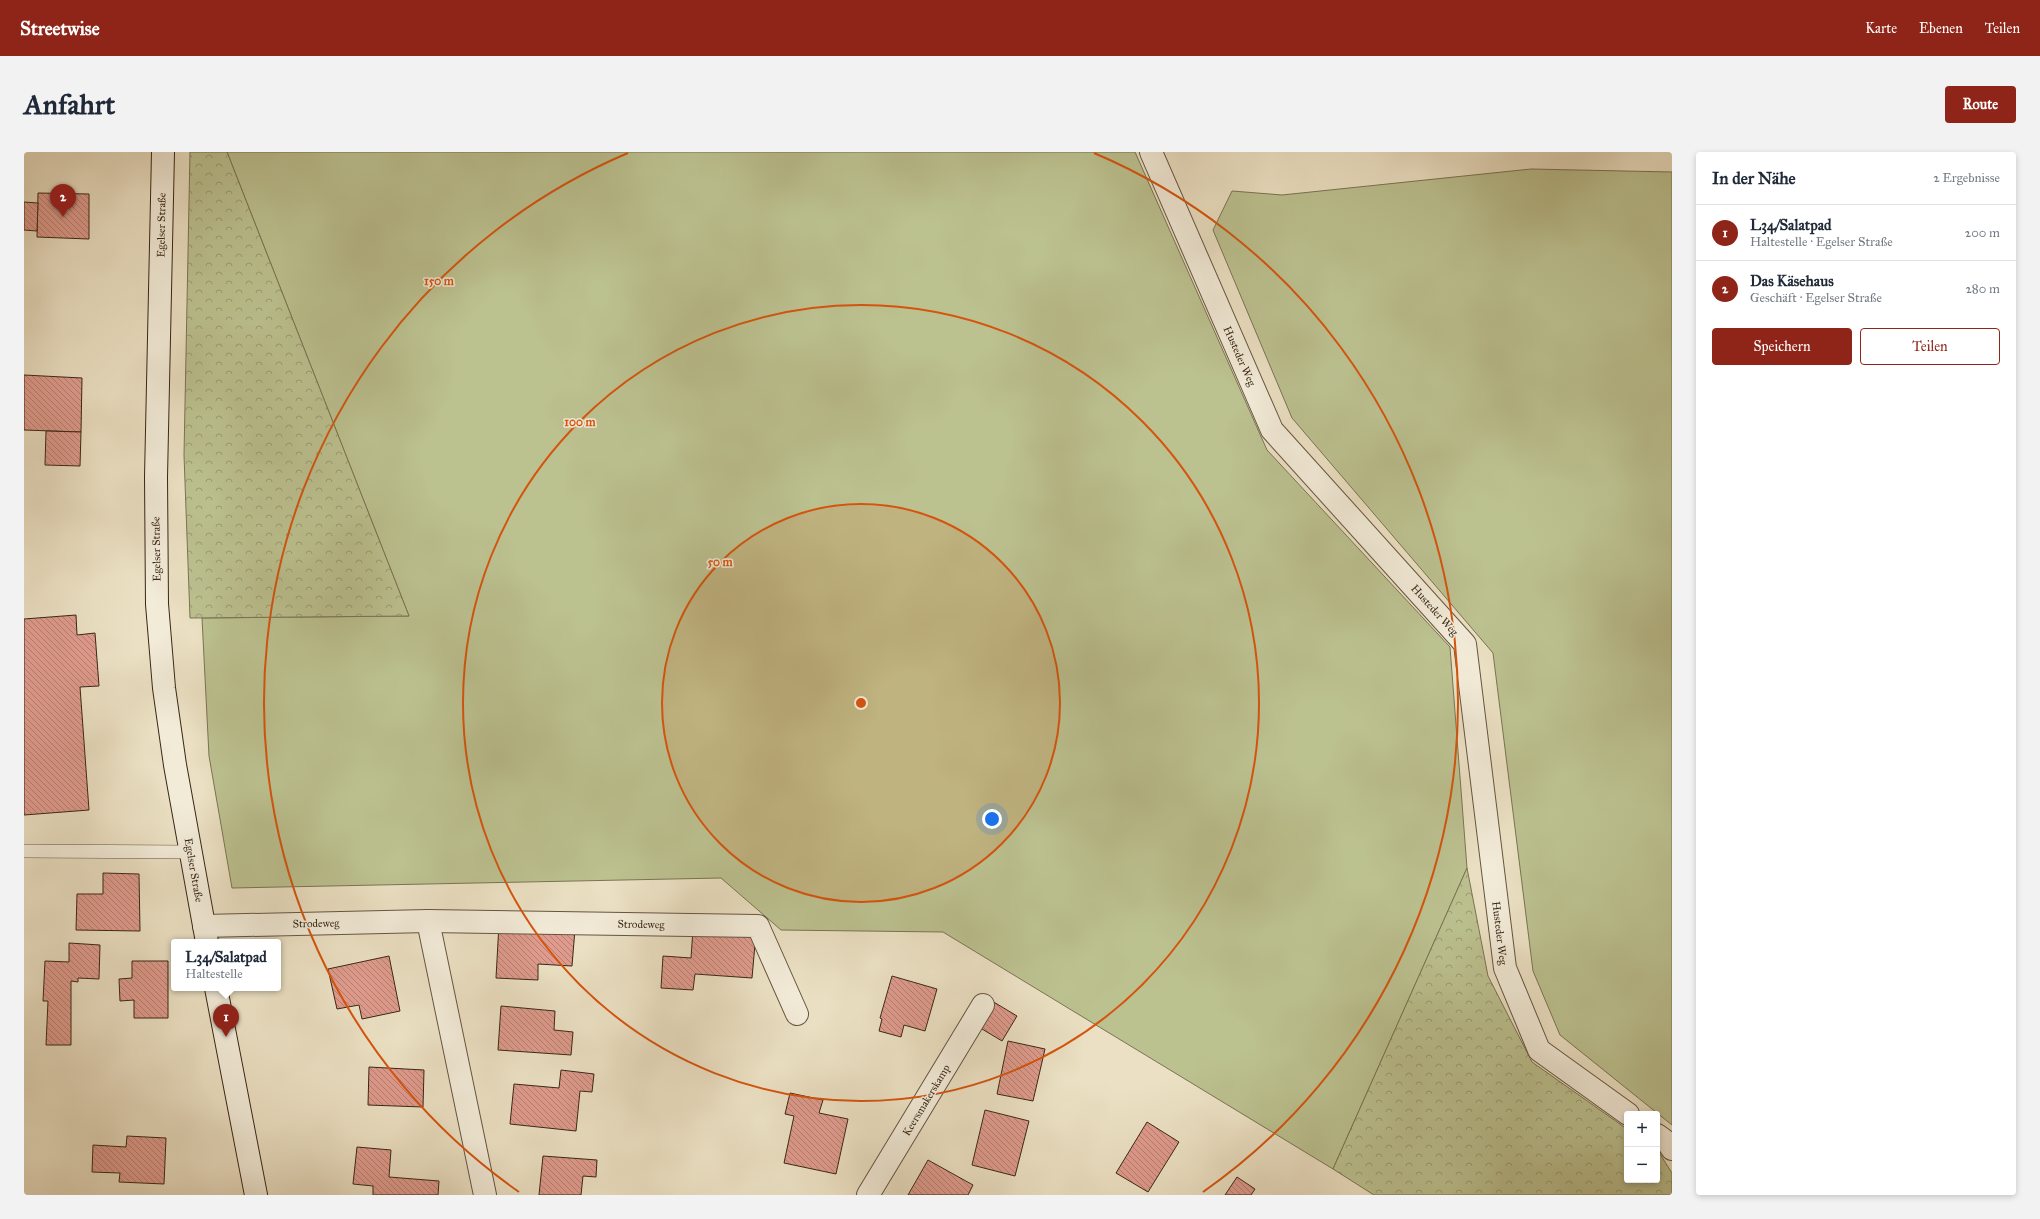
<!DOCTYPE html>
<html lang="de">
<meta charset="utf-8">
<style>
:root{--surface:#fff;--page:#f2f2f3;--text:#1f2937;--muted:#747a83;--line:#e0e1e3;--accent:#8f2418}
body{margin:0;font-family:"IM FELL Great Primer",serif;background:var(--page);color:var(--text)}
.controls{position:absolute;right:12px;bottom:12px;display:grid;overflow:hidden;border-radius:4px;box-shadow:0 2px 6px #0003}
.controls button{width:36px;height:36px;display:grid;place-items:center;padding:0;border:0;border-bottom:1px solid var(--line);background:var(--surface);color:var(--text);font:20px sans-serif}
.you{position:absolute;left:968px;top:667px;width:14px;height:14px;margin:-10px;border:3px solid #fff;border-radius:50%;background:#1a73e8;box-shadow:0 0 0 6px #1a73e833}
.badge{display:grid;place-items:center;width:26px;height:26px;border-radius:50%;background:var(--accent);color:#fff;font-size:13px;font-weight:700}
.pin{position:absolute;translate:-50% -33px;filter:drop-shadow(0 1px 2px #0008)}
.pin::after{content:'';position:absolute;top:21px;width:14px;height:12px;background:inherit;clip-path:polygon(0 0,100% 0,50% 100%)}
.popup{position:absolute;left:147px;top:787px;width:110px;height:52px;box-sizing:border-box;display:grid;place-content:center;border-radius:4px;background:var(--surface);filter:drop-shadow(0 1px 3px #0005);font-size:13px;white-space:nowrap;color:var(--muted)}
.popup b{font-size:15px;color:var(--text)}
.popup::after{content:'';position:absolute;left:50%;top:100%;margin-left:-8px;border:8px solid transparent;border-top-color:var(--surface)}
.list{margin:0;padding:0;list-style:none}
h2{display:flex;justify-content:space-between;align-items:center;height:52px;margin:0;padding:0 16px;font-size:17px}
h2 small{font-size:13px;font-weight:400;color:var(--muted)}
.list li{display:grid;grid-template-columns:26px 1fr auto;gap:12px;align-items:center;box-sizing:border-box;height:56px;padding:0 16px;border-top:1px solid var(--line)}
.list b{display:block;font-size:15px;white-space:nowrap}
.list p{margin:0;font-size:13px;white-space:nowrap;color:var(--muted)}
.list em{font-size:13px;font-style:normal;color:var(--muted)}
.actions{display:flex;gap:8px;padding:12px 16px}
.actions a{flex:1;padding:9px 0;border:1px solid var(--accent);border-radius:4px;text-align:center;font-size:14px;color:var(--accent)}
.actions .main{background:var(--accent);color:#fff}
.map{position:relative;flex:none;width:1648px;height:1043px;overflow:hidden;border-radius:4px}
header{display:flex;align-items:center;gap:24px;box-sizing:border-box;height:56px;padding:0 20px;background:var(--accent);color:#fff}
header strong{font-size:19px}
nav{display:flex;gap:22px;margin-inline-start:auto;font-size:14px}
.intro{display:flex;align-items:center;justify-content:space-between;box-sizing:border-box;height:96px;padding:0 24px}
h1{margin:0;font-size:28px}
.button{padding:10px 18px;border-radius:4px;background:var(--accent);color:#fff;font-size:14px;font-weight:700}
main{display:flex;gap:24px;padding:0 24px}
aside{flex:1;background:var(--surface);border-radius:4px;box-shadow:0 2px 6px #0003}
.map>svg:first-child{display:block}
</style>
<header>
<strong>Streetwise</strong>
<nav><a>Karte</a><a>Ebenen</a><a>Teilen</a></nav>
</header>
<div class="intro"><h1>Anfahrt</h1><a class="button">Route</a></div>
<main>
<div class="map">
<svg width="1648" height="1043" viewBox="0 0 1648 1043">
<defs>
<pattern id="forest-crowns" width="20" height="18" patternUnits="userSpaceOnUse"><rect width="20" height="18" fill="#bcc190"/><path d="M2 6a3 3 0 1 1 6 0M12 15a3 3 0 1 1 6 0" fill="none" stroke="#9a9d75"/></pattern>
<pattern id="building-back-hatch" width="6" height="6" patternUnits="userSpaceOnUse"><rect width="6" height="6" fill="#df9b8d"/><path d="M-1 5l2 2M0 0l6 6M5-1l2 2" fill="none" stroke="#b67e72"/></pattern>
</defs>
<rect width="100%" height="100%" fill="#ebe0c3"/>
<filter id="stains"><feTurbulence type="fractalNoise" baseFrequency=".005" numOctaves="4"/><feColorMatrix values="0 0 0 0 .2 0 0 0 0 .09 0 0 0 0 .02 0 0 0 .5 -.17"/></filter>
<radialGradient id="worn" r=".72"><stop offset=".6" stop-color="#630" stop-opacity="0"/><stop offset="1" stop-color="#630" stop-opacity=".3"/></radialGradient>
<!-- grass -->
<g fill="#bcc190" stroke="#7a7453">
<path d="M 203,0 L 1111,0 L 1243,298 L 1426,495 L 1443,716 L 1309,1017 L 919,780 L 757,778 L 697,726 L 208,736 L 185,604 L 178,466 L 385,464 Z"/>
<path d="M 1507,17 L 1648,20 L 1648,973 L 1536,883 L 1509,819 L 1469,501 L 1268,266 L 1189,78 L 1208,39 L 1258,43 Z"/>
</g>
<!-- forest -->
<g fill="url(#forest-crowns)" stroke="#7a7453">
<path d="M 166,0 L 203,0 L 385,464 L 166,466 L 160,303 Z"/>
<path d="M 1443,716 L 1464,824 L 1508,910 L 1603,977 L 1603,1028 L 1633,1028 L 1634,999 L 1648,1021 L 1648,1043 L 1350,1043 L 1309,1017 Z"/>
</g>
<!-- building -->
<g fill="url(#building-back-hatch)" stroke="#392716">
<path d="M 14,41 L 65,42 L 65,87 L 13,85 Z"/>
<path d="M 0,50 L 14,51 L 13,79 L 0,78 Z"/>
<path d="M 0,223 L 58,226 L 57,280 L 0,278 Z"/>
<path d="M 22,279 L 57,280 L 56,314 L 21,313 Z"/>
<path d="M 52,463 L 53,483 L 71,481 L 75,534 L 56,535 L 65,658 L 0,663 L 0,467 Z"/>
<path d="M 79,721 L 115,722 L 116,779 L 52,778 L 53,742 L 79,742 Z"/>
<path d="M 475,772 L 551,777 L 548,814 L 514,812 L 514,828 L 472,826 Z"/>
<path d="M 669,777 L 732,781 L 728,826 L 671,822 L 669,838 L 637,836 L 639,804 L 667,806 Z"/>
<path d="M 45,791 L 76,793 L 75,827 L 54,826 L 54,830 L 47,829 L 47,893 L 22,893 L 24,849 L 19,849 L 21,809 L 45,810 Z"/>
<path d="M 365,804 L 376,859 L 338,867 L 335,853 L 313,857 L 304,817 Z"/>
<path d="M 108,809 L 144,809 L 144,866 L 110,866 L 110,848 L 96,849 L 95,827 L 108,826 Z"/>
<path d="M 868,824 L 913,837 L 901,879 L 880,873 L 877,885 L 855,879 L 858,867 L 856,866 Z"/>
<path d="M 968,849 L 993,864 L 978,889 L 953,874 Z"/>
<path d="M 477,854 L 531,859 L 530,878 L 549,880 L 547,903 L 474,898 Z"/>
<path d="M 984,889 L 1021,897 L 1009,949 L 973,942 Z"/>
<path d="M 345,915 L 400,918 L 399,955 L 344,953 Z"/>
<path d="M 537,918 L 570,922 L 568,940 L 556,939 L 552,979 L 486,972 L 490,932 L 535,936 Z"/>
<path d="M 766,941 L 799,948 L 795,961 L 824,967 L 812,1022 L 760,1011 L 770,964 L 761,962 Z"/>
<path d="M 961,958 L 1005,969 L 991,1024 L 948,1013 Z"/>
<path d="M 1123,970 L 1155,990 L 1124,1040 L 1092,1021 Z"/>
<path d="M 103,984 L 142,986 L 140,1032 L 95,1030 L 96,1021 L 68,1020 L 69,993 L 102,995 Z"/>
<path d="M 333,995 L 367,998 L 365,1025 L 415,1029 L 414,1043 L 349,1043 L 349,1034 L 329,1032 Z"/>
<path d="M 519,1004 L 573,1008 L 572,1025 L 559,1024 L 557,1043 L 515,1043 Z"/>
<path d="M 904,1008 L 949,1033 L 944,1043 L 884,1043 Z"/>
<path d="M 1213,1025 L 1231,1037 L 1227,1043 L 1201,1043 Z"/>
</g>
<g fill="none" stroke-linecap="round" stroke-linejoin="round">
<!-- lane casing -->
<g stroke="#665541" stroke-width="14">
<path id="lane" d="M 0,699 L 166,700"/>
</g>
<!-- street casing -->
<g stroke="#665541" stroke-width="24">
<g id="street">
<path d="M 1127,0 L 1248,278 L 1441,492 L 1481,816 L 1515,898 L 1604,962"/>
<path d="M 404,769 L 734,774 L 773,862"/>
<path d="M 180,774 L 404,769 L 461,1043"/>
<path d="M 1633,983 L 1644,991 L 1648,997"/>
<path d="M 844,1043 L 959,853"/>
</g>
</g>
<!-- secondary casing -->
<g stroke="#392716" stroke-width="24">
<g id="secondary">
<path d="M 139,0 L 132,325 L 133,452 L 140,536 L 151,613 L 183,790"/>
<path d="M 192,836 L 232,1043"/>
</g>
</g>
<!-- lane -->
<use href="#lane" stroke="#f2ebd8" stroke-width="13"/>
<!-- street -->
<use href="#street" stroke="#f2ebd8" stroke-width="22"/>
<!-- secondary -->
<use href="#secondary" stroke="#f2ebd8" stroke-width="22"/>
</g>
<!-- distance rings -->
<circle cx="837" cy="551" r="199" fill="#d6540d" fill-opacity=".12"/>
<g fill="none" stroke="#d6540d" stroke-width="2">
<circle cx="837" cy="551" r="199"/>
<circle cx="837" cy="551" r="398"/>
<path d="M495 1040A597 597 0 0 1 604 1M1070 1A597 597 0 0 1 1179 1040"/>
</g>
<g text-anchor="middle" stroke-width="3" stroke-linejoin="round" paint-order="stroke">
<!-- street labels -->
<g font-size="11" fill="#392716" stroke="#f2ebd8">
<text transform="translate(137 73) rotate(-89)" y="4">Egelser Straße</text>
<text transform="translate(1216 204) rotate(66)" y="4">Husteder Weg</text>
<text transform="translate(132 397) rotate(-91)" y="4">Egelser Straße</text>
<text transform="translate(1411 458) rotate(48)" y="4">Husteder Weg</text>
<text transform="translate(170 718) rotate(80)" y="4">Egelser Straße</text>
<text transform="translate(292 771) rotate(-1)" y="4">Strodeweg</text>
<text transform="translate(617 772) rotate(1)" y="4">Strodeweg</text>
<text transform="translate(1476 781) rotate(83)" y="4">Husteder Weg</text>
<text transform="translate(902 948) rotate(-59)" y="4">Keersmakerskamp</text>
</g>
</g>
<circle cx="837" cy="551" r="6" fill="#d6540d" stroke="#f2ebd8" stroke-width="2"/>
<g font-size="12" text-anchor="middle" font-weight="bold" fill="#d6540d" stroke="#f2ebd8" stroke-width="3" stroke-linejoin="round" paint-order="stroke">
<text x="415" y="133">150 m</text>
<text x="556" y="274">100 m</text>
<text x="696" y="414">50 m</text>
</g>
<rect width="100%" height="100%" filter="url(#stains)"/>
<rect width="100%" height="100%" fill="url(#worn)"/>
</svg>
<div class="controls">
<button>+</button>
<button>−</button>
</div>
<div class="you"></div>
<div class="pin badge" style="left:202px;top:885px">1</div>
<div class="popup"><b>L34/Salatpad</b>Haltestelle</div>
<div class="pin badge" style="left:39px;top:65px">2</div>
</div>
<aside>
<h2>In der Nähe<small>2 Ergebnisse</small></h2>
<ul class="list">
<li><span class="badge">1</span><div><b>L34/Salatpad</b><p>Haltestelle · Egelser Straße</p></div><em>200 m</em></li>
<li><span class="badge">2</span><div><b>Das Käsehaus</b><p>Geschäft · Egelser Straße</p></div><em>280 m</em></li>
</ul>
<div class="actions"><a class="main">Speichern</a><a>Teilen</a></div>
</aside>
</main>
